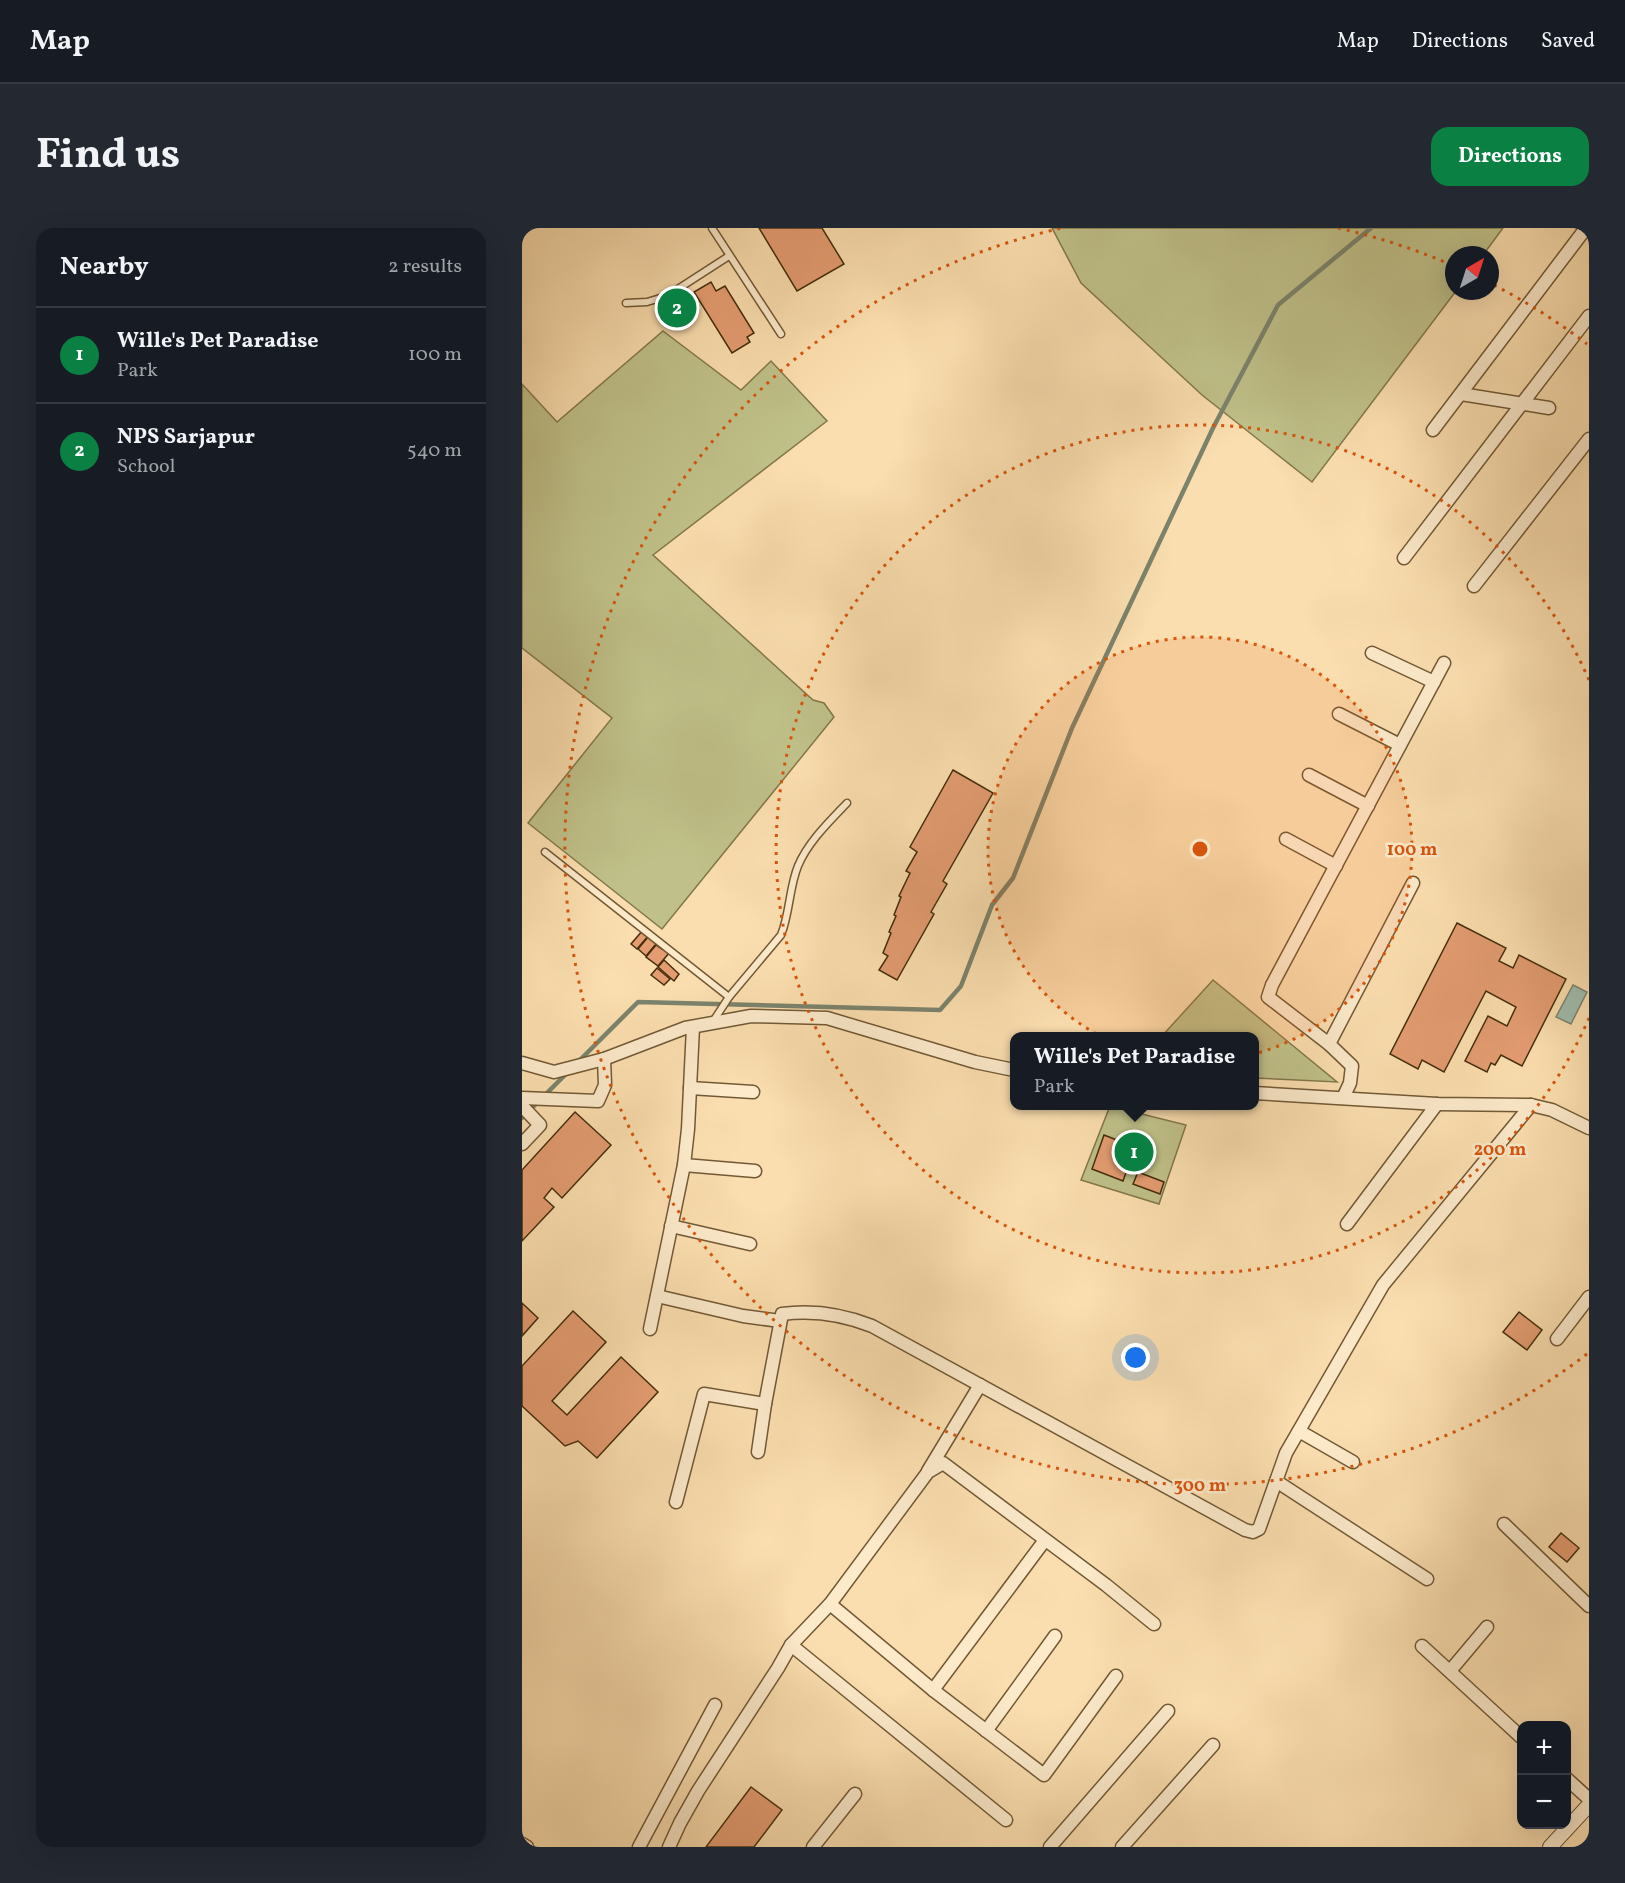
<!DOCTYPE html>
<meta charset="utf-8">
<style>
:root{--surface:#171b24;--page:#242831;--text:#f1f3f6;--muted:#9ea1a6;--line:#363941;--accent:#0b8043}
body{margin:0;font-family:Vollkorn,serif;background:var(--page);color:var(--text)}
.controls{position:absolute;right:18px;bottom:18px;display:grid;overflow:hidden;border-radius:12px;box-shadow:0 6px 24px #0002}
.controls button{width:54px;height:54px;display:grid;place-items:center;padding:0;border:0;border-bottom:2px solid var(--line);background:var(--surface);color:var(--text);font:30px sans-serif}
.compass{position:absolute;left:923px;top:18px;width:54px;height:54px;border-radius:50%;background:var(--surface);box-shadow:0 6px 24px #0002;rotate:39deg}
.you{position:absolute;left:614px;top:1130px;width:21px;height:21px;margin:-15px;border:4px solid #fff;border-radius:50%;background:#1a73e8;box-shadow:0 0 0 9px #1a73e833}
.badge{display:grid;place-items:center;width:39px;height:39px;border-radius:50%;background:var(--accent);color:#fff;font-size:20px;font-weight:700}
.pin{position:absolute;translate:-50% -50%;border:3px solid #fff;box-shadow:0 2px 6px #0006}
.popup{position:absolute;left:488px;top:804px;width:249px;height:78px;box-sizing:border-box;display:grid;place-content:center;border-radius:12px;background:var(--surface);filter:drop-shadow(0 2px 4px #0005);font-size:20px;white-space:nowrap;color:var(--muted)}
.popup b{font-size:22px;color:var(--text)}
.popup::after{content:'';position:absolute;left:50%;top:100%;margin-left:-12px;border:12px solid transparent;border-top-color:var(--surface)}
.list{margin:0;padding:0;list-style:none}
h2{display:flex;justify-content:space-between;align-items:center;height:78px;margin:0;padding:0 24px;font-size:26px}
h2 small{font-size:20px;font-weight:400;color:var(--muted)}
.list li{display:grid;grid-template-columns:39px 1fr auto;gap:18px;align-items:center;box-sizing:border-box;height:96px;padding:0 24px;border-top:2px solid var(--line)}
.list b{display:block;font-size:22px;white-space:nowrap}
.list p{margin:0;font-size:20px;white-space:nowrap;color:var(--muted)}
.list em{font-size:20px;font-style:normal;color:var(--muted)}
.map{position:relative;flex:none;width:1067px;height:1619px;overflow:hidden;border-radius:18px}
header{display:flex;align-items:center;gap:36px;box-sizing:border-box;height:84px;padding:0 30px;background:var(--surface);border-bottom:2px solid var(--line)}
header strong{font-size:28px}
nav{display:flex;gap:33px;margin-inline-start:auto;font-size:21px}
.intro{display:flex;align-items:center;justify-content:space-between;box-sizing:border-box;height:144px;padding:0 36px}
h1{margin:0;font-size:42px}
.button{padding:15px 27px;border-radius:18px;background:var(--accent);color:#fff;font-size:21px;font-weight:700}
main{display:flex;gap:36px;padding:0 36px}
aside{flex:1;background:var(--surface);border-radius:18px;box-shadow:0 6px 24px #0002}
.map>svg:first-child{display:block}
</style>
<header>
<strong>Map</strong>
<nav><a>Map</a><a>Directions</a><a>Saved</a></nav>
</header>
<div class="intro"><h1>Find us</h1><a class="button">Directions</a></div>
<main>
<aside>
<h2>Nearby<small>2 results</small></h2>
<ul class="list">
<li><span class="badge">1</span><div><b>Wille's Pet Paradise</b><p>Park</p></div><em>100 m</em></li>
<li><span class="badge">2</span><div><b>NPS Sarjapur</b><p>School</p></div><em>540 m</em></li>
</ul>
</aside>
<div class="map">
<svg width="1067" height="1619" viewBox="0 0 1067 1619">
<rect width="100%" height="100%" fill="#fbdeaf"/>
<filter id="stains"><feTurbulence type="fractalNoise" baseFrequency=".00333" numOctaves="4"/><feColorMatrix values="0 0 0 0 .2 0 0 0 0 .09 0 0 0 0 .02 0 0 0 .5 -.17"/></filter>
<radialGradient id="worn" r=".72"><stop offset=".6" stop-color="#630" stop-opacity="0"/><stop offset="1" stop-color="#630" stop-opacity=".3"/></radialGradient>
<!-- green -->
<g fill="#c0c18a" stroke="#82774b" stroke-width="1.5">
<path d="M 530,0 L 981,0 L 961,27 L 932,27 L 932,63 L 934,63 L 790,254 L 680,167 L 559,55 Z"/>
<path d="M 141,103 L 219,162 L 249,133 L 305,193 L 131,327 L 291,472 L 302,475 L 312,489 L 140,701 L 6,595 L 90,490 L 0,420 L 0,156 L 35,194 Z"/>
<path d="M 691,752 L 815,854 L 732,850 L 732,808 L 640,808 Z"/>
<path d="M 588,878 L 664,897 L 637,976 L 559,952 Z"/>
</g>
<!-- water -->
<path fill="#9fbcad" stroke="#7b836d" stroke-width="1.5" d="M 1051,757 L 1065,764 L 1049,796 L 1034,789 Z"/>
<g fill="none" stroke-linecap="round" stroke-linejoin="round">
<!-- stream -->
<g stroke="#7b836d" stroke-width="4.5">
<path d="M 57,833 L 116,774 L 418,782 L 439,758 L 470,677 L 491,650 L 550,500 L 691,200 L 756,77 L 849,0"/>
<path d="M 0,890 L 47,843"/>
</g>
</g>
<!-- building -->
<g fill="#e49c71" stroke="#452d0c" stroke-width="1.5">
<path d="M 237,0 L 300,0 L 322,36 L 275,63 Z"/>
<path d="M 189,54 L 194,63 L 203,58 L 232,105 L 225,109 L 228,114 L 210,125 L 172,64 Z"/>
<path d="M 431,542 L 471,565 L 421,653 L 425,656 L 409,684 L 412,686 L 375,752 L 357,742 L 366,728 L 361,725 L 369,705 L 367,704 L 374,688 L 372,687 L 379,669 L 377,668 L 388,645 L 384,643 L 395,624 L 388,619 Z"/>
<path d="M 935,695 L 984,720 L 977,733 L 991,740 L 997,727 L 1044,751 L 1000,838 L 979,827 L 973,837 L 969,835 L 965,844 L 943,833 L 966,788 L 985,798 L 994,779 L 964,763 L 922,844 L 900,832 L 896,841 L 868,826 Z"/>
<path d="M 121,702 L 127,707 L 115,721 L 109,716 Z"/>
<path d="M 126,709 L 134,716 L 124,728 L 116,721 Z"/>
<path d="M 134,717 L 140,721 L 142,719 L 148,724 L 136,738 L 124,729 Z"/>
<path d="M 142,732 L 157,746 L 152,753 L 136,739 Z"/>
<path d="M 135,740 L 148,751 L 142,757 L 129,747 Z"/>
<path d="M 53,884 L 89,917 L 40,970 L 30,960 L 22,970 L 32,979 L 0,1013 L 0,942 Z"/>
<path d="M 582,907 L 613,919 L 601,953 L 570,941 Z"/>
<path d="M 616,944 L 642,954 L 638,966 L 611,956 Z"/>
<path d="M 0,1075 L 16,1090 L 0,1108 Z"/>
<path d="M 51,1083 L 84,1114 L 30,1173 L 45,1187 L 99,1129 L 136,1164 L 75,1230 L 56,1213 L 43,1218 L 0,1178 L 0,1138 Z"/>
<path d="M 997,1084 L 1020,1102 L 1005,1122 L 981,1104 Z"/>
<path d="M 1039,1305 L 1057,1320 L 1045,1334 L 1027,1319 Z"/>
<path d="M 229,1559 L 260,1582 L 232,1619 L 184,1619 Z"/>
</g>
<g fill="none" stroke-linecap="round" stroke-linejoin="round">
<!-- service casing -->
<g stroke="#725935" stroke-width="9">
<g id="service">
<path d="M 190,0 L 259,106"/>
<path d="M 104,75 L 125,74 L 145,68 L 207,28"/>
<path d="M 23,624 L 207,769"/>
<path d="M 190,795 L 207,769 L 259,707 C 268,685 267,660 276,638 C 286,614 307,594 325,575"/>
</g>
</g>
<!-- minor casing -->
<g stroke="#725935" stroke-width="15">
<g id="minor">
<path d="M 939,166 L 1027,180"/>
<path d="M 911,202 L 1064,0"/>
<path d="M 882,330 L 1067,88"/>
<path d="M 952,358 L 1067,211"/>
<path d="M 850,425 L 912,454"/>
<path d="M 817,486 L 878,517"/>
<path d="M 787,547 L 846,578"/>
<path d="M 764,611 L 814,638"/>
<path d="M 807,816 L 746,769 L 750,757 L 922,435"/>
<path d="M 0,835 L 32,844 L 82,831 L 163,800 L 229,788 L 305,790 L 453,834 L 492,842"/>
<path d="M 168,860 L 231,864"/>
<path d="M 732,865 L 915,876 L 1009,877 L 1030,882 L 1067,900"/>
<path d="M 0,870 L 76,873 L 83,857 L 82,831"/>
<path d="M 821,870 L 828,855 L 830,838 L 807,816 L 891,655"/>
<path d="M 0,878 L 18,897 L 0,916"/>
<path d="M 162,937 L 233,943"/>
<path d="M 825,996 L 915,876"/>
<path d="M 149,998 L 228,1016"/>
<path d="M 135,1068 L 221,1088 L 258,1093"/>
<path d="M 128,1101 L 162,937 L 166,901 L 171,799"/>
<path d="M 1035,1111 L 1067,1069"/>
<path d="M 777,1203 L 831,1234"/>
<path d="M 236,1224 L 243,1176 L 260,1086 C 290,1082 322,1087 350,1098 L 723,1302 L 731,1304 L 737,1301 L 764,1225 L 861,1057 L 1009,877"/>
<path d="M 406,1243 L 458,1157"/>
<path d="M 754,1253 L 905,1351"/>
<path d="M 154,1274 L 182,1166 L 243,1176"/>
<path d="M 982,1296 L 1067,1378"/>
<path d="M 308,1376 L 411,1462 L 522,1547 L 594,1448"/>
<path d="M 269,1417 L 484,1592"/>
<path d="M 900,1418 L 999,1509"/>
<path d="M 928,1443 L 965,1399"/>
<path d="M 411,1462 L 523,1312"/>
<path d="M 464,1503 L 533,1408"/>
<path d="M 1044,1550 L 1067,1571"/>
<path d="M 0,1616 L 5,1619"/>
<path d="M 117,1619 L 193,1477"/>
<path d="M 147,1619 L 158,1595 L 176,1563 L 256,1440 L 269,1417 L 308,1376 L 406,1244 L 421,1235 L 584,1357 L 632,1396"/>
<path d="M 291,1619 L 333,1566"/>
<path d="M 528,1619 L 646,1483"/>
<path d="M 600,1619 L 691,1517"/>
</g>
</g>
<!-- tertiary casing -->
<g stroke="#725935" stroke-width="16">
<path id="tertiary" d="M 1028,1619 L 1067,1577"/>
</g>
<!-- service -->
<use href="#service" stroke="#fceacb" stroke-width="6"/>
<!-- minor -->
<use href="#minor" stroke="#fceacb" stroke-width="12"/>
<!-- tertiary -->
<use href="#tertiary" stroke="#fceacb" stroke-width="14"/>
</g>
<!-- distance rings -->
<circle cx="678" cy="621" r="212" fill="#d8550c" fill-opacity=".12"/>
<g fill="none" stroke="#d8550c" stroke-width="3" stroke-dasharray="3 6">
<circle cx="678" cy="621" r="212"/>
<path d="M1067 790A424 424 0 1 1 1067 452"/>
<path d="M1065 1126A636 636 0 1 1 540 0M816 0A636 636 0 0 1 932 38M972 57A636 636 0 0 1 1065 116"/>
</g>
<circle cx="678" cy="621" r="9" fill="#d8550c" stroke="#fceacb" stroke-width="3"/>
<g font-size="18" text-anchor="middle" font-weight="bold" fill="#d8550c" stroke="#fceacb" stroke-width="5" stroke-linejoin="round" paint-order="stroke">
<text x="890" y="627">100 m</text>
<text x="978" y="927">200 m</text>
<text x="678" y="1263">300 m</text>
</g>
<rect width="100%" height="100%" filter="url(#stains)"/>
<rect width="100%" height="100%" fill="url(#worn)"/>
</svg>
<div class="controls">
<button>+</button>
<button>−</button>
</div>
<svg class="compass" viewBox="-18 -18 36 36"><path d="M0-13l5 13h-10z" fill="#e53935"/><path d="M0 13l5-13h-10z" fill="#9ea1a6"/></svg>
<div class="you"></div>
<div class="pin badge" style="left:612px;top:924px">1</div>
<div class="popup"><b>Wille's Pet Paradise</b>Park</div>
<div class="pin badge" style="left:155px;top:80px">2</div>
</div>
</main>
